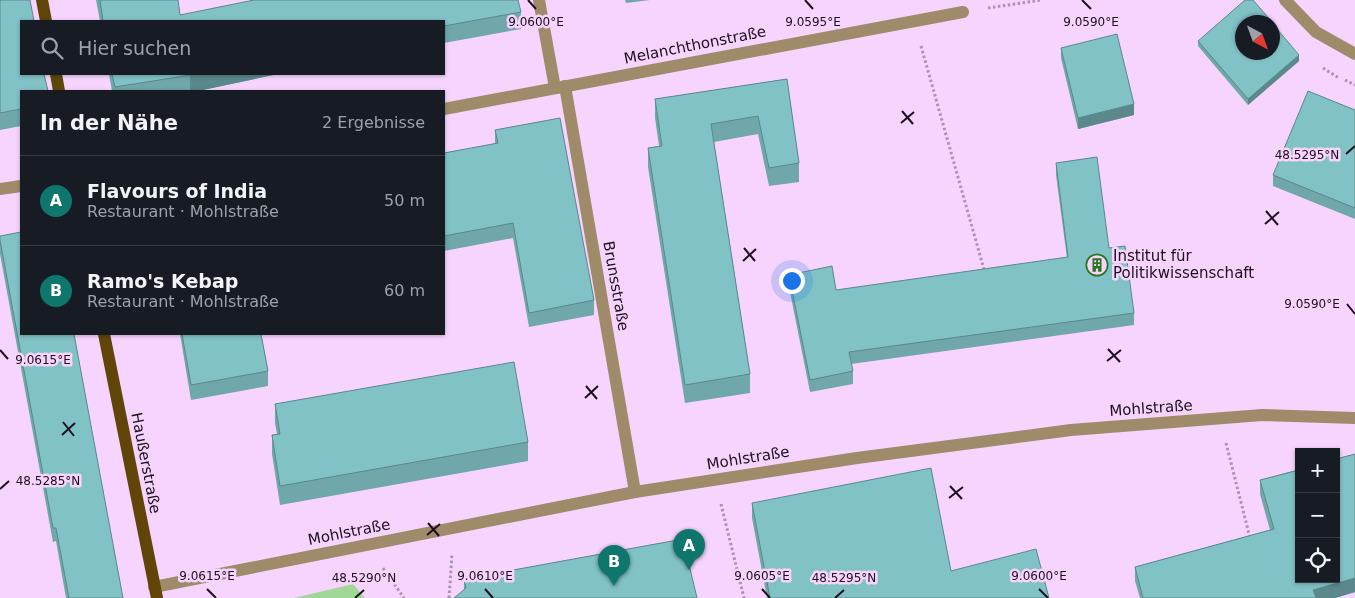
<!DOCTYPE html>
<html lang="de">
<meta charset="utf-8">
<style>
:root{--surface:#171b24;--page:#20242c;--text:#f1f3f6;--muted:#9ea1a6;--line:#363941;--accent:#0f766e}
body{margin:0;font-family:"DejaVu Sans",sans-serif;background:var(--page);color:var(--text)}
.controls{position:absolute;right:15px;bottom:15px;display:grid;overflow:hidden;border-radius:0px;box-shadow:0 1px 4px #0004}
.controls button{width:45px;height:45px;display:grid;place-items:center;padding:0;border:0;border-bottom:1px solid var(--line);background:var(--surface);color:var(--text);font:25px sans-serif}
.compass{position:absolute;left:1235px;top:15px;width:45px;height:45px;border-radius:50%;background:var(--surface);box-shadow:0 1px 4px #0004;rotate:139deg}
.you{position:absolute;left:791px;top:280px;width:18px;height:18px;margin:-12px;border:4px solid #fff;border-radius:50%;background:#1a73e8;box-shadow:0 0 0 8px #1a73e833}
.badge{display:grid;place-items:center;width:32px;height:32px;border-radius:50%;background:var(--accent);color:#fff;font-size:16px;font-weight:700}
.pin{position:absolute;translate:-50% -41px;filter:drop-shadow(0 1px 2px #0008)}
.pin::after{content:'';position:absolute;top:26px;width:18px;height:15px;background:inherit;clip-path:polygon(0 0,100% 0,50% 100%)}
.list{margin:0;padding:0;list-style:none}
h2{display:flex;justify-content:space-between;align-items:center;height:65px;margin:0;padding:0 20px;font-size:21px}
h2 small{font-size:16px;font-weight:400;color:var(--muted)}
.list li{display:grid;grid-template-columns:32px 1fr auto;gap:15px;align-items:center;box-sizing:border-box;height:90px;padding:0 20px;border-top:1px solid var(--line)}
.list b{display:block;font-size:19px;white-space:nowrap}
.list p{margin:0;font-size:16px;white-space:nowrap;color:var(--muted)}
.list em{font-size:16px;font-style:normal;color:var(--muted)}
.icon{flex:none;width:28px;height:28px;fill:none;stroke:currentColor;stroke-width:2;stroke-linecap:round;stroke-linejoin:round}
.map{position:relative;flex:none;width:1355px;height:598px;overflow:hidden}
.search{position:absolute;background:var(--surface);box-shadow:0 1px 4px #0004;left:20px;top:20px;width:425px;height:55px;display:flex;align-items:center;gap:12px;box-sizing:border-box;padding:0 18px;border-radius:0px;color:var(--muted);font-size:19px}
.panel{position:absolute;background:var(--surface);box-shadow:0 1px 4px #0004;left:20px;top:90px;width:425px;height:245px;border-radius:0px}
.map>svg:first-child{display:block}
</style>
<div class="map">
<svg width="1355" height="598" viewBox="0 0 1355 598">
<rect width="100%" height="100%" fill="#f7d4fd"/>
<!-- green -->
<path fill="#9fd897" d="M 353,584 L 365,598 L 294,598 Z"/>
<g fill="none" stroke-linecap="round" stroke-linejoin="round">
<!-- path -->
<g stroke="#ac91b1" stroke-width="3" stroke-dasharray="2.5 2.5" stroke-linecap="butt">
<path d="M 988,8 L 1041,0"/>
<path d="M 921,46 L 985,273"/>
<path d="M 1323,68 L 1339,78"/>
<path d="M 1345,80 L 1355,85"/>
<path d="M 1226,443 L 1250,538"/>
<path d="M 721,504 L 744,598"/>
<path d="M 383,568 L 404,598"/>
<path d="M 449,598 L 452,554"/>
</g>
<!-- minor -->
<g stroke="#9f8b6a" stroke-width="12">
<path d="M 539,0 L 555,88"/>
<path d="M 1285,0 L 1316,32 L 1355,54"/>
<path d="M 565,86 L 635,492"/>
<path d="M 444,109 L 963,12"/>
<path d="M 0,189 L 21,186"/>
<path d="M 154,587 L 635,492 L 857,458 L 1071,430 L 1262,415 L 1355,418"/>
</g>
<!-- major -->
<g stroke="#604509" stroke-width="12">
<path d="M 42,0 L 46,21"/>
<path d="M 56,74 L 59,91"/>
<path d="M 104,334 L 157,598"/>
</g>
</g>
<!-- wall -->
<g fill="#6fa7ab">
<path d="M 0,0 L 21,91 L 21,126 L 0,130 Z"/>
<path d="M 96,0 L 178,0 L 180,15 L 521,12 L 521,29 L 444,43 L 444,21 L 100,21 Z"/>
<path d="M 625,0 L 650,0 L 626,3 Z"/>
<path d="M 1198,41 L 1299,61 L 1248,105 L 1198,46 Z"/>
<path d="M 1061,48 L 1134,115 L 1078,129 L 1061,58 Z"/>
<path d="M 109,74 L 278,74 L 198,91 L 112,91 Z"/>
<path d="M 787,79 L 799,163 L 799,182 L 769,186 L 758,134 L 714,142 L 750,374 L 750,393 L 685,403 L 648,167 L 648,148 L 659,146 L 655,118 L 655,99 Z"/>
<path d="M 1355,110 L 1355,219 L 1273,186 L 1273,175 Z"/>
<path d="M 495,130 L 594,300 L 594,315 L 529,327 L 513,238 L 444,251 L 444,153 L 495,144 Z"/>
<path d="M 1056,163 L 1109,248 L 1134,313 L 1134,325 L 851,364 L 853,371 L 853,384 L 810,392 L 789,287 L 789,275 L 836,290 L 1067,258 L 1056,175 Z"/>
<path d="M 0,236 L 123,598 L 66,598 L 56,541 L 53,542 L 0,254 Z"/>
<path d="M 180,334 L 261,334 L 268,371 L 268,386 L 191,400 Z"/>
<path d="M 275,404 L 528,442 L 528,461 L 280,505 L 272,454 L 272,435 L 277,434 L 275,423 Z"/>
<path d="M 1355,454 L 1355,592 L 1335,598 L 1140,598 L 1135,581 L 1135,567 L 1270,530 L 1260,494 L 1260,480 Z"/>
<path d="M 752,503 L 951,571 L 1049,598 L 767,598 L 752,518 Z"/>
<path d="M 683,539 L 464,590 L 464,579 Z"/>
</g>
<!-- shaded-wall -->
<g fill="#5a888b">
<path d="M 1299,55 L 1299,61 L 1248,105 L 1248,99 Z"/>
<path d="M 197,74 L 278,74 L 198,91 L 190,91 L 190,75 Z"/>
<path d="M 1134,104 L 1134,115 L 1078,129 L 1078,118 Z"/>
<path d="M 1355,578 L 1355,592 L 1335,598 L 1313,598 L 1313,590 Z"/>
</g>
<!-- building -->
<g fill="#81c2c7" stroke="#5a888b">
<path d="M 0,0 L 30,0 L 34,21 L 21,21 L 21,74 L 44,74 L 48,91 L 21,91 L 21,109 L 0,113 Z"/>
<path d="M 100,0 L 178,0 L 180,15 L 254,0 L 518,0 L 521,12 L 444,26 L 444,21 L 103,21 Z"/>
<path d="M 1245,0 L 1253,0 L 1272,22 L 1242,22 L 1242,52 L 1272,52 L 1272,23 L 1299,55 L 1248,99 L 1198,41 Z"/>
<path d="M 1117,34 L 1134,104 L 1078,118 L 1061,48 Z"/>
<path d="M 112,74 L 197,74 L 115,87 Z"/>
<path d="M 787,79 L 799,163 L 769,168 L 758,116 L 711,124 L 750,374 L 685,385 L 648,148 L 662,146 L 655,99 Z"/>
<path d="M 1308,91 L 1355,110 L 1355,208 L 1273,175 Z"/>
<path d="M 560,118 L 594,300 L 529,313 L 513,223 L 444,236 L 444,153 L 498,143 L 495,130 Z"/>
<path d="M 1097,157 L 1109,248 L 1125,246 L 1134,313 L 849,352 L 853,371 L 810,380 L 789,275 L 832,266 L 836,290 L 1068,257 L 1056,163 Z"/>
<path d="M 21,232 L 21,334 L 74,334 L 123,598 L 69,598 L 56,528 L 53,528 L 0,240 L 0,236 Z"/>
<path d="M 182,334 L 261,334 L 268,371 L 191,385 Z"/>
<path d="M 514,362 L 528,442 L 280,486 L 272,435 L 280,434 L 275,404 Z"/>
<path d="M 1355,454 L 1355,578 L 1313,590 L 1316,598 L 1143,598 L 1135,567 L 1274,529 L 1260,480 L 1299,470 L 1299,579 L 1336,579 L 1336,459 Z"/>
<path d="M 931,468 L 951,571 L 1036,549 L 1049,598 L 770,598 L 752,503 Z"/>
<path d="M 683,539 L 697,598 L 454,598 L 466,588 L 464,579 Z"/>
</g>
<!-- ticks -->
<path fill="none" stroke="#1c0f1e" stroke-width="2" d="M 528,0 L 536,9M 805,0 L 813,9M 1082,0 L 1091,9M 902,111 L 913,124M 901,123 L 914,112M 1346,154 L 1355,146M 1266,211 L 1278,225M 1265,224 L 1279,212M 744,248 L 755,261M 743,261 L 756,249M 1347,304 L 1355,314M 1108,349 L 1120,362M 0,350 L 8,359M 1107,361 L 1121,350M 586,386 L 597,399M 585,398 L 598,386M 63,422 L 74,436M 62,435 L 75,423M 950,486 L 962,499M 0,489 L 9,481M 949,498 L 963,487M 428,523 L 439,536M 427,535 L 440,524M 207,589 L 216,598M 485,589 L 493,598M 762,589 L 770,598M 1039,589 L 1048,598M 355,598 L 364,590M 835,598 L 844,590"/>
<!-- icons -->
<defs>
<g id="building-ring" transform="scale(1.125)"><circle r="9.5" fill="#f7d4fd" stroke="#27761d" stroke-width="1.5"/><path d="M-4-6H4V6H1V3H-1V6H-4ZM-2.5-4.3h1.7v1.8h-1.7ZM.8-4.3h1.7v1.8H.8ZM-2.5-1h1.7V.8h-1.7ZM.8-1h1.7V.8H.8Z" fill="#27761d"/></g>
</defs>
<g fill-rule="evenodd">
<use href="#building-ring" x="1097" y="265"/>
</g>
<g text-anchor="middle" stroke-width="5" stroke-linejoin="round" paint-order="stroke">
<!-- street labels -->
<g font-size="15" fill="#1c0f1e" stroke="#f7d4fd">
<text transform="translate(695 45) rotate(-11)" y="5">Melanchthonstraße</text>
<text transform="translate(616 286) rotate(80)" y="5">Brunsstraße</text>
<text transform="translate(1151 408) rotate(-4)" y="5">Mohlstraße</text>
<text transform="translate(748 458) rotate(-9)" y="5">Mohlstraße</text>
<text transform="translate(146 463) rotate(79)" y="5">Haußerstraße</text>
<text transform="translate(349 532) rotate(-11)" y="5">Mohlstraße</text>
</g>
<!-- poi labels -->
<g font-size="15" fill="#1c0f1e" stroke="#f7d4fd" text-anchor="start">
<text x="1113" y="261">Institut für<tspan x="1113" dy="17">Politikwissenschaft</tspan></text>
</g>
</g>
<g font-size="12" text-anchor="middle" fill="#1c0f1e" stroke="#f7d4fd" stroke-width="5" stroke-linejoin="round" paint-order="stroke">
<text x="536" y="26">9.0600°E</text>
<text x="813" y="26">9.0595°E</text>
<text x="1091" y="26">9.0590°E</text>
<text x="1307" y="159">48.5295°N</text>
<text x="1312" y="308">9.0590°E</text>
<text x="43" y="364">9.0615°E</text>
<text x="48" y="485">48.5285°N</text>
<text x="207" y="580">9.0615°E</text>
<text x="485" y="580">9.0610°E</text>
<text x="762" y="580">9.0605°E</text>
<text x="1039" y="580">9.0600°E</text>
<text x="364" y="582">48.5290°N</text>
<text x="844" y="582">48.5295°N</text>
</g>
</svg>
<div class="controls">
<button>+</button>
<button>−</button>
<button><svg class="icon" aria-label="locate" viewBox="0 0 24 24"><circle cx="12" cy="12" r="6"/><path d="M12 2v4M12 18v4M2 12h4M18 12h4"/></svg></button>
</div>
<svg class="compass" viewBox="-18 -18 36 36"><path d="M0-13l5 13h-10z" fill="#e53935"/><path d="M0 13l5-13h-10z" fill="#9ea1a6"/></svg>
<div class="you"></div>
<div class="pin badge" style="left:689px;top:570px">A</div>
<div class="pin badge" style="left:614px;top:586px">B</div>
<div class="search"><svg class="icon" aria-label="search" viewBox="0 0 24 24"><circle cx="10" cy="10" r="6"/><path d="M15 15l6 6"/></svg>Hier suchen</div>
<section class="panel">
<h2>In der Nähe<small>2 Ergebnisse</small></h2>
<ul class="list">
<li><span class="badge">A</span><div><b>Flavours of India</b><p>Restaurant · Mohlstraße</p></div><em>50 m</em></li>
<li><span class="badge">B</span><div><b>Ramo's Kebap</b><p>Restaurant · Mohlstraße</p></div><em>60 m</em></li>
</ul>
</section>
</div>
